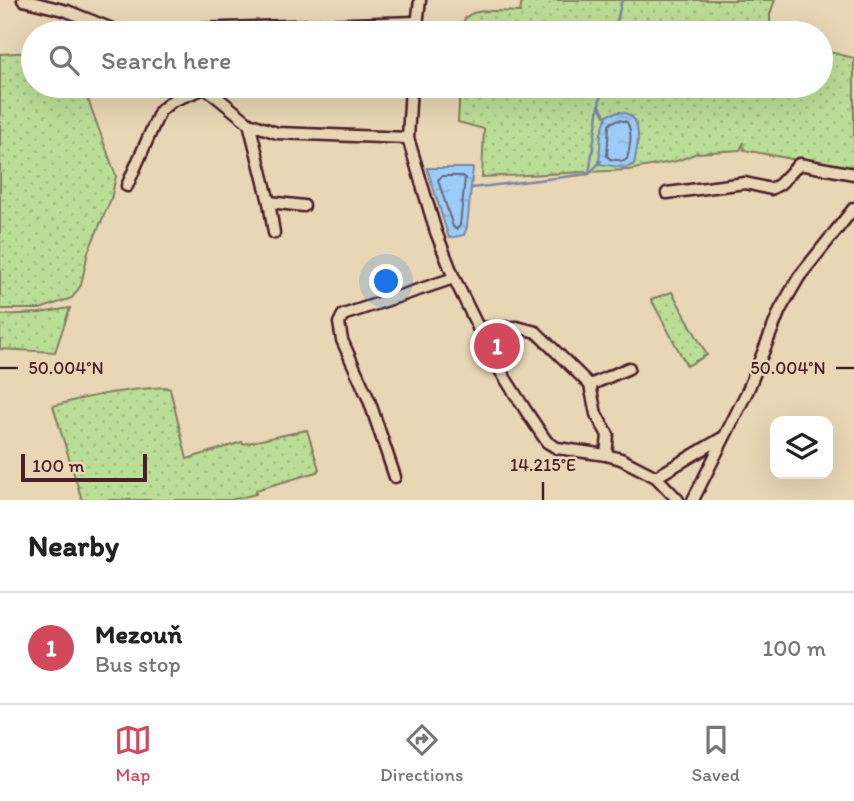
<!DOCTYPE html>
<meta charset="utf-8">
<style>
:root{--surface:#fff;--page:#f2f2f2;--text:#222;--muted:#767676;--line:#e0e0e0;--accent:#d1495b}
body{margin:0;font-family:Itim,sans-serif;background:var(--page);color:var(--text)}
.controls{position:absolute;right:21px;bottom:21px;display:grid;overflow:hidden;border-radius:14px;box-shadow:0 7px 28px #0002}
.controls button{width:63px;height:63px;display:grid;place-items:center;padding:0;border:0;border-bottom:2px solid var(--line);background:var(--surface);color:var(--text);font:35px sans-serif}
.scale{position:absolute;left:21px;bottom:18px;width:126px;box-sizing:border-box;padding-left:7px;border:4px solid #4a1f2b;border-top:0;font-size:19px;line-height:24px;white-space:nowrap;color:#4a1f2b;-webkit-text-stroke:5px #e8d6b4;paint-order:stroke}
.you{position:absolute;left:387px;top:282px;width:24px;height:24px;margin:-18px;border:5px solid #fff;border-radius:50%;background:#1a73e8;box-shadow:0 0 0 10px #1a73e833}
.badge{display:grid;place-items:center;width:46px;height:46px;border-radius:50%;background:var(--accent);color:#fff;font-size:23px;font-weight:700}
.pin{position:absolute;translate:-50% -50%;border:4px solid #fff;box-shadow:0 2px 7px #0006}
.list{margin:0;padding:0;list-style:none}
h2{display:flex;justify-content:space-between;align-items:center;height:91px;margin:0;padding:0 28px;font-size:30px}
h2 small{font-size:23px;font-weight:400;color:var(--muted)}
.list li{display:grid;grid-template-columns:46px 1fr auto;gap:21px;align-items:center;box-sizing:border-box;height:112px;padding:0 28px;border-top:2px solid var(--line)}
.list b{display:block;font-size:26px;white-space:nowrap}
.list p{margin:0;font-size:23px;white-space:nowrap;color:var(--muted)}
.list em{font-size:23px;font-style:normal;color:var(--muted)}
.icon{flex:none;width:38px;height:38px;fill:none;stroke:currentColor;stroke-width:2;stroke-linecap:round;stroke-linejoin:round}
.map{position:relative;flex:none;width:854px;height:500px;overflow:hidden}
.search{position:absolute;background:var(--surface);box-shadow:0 7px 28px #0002;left:21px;right:21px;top:21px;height:77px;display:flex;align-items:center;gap:18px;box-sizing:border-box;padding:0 24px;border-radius:38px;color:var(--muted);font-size:26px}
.sheet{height:203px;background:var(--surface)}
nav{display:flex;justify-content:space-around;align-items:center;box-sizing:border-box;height:98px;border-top:2px solid var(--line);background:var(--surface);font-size:19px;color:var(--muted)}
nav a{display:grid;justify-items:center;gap:4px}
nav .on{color:var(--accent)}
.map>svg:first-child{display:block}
</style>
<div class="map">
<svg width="854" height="500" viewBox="0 0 854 500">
<defs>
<pattern id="grass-dots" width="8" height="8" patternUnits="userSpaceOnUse" patternTransform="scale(1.75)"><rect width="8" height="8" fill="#bbde97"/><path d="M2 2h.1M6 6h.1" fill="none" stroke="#a2be82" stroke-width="1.8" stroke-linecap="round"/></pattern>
<pattern id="water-ripples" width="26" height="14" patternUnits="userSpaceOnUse" patternTransform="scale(1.75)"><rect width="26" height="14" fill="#9bcdf8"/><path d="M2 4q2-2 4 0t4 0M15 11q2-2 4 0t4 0" fill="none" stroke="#87b0d5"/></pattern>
</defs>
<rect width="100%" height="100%" fill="#e8d6b4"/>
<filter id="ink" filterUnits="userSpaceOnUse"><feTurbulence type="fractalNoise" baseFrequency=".0143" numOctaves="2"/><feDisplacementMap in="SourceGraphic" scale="14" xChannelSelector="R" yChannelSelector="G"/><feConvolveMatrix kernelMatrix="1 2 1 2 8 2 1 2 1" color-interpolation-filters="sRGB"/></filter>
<g filter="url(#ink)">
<!-- grass -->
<g fill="url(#grass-dots)" stroke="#827e61" stroke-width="2" fill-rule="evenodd">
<path d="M 522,0 L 775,0 L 770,14 L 770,33 L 463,33 C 463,29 463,25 464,21 C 469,6 506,12 520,12 Z"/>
<path d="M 821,50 L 854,58 L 854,168 L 829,166 L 744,150 L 743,144 L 740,150 L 697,153 L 677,161 L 628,170 L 482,177 L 484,129 L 458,122 L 460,86 L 821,86 ZM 619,112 L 636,123 L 638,136 L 634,164 L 625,168 L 599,163 L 607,115 Z"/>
<path d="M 33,52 L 33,86 L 83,86 L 116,176 L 111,199 L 88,252 L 81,285 L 72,298 L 40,309 L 0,309 L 0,54 Z"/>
<path d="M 672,292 L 707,355 L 687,366 L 651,299 Z"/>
<path d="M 70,308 L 55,352 L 0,349 L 0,315 L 40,313 Z"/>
<path d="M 165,387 L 170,389 L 187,459 L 242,442 L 243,444 L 307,430 L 319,469 L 317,472 L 256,490 L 256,494 L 231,500 L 82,500 L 53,406 C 91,395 126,389 165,387 Z"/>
</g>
<!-- water -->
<g fill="url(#water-ripples)" stroke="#7b87a6" stroke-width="2">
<path d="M 619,112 C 645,113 638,146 634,164 L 625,168 L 599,164 L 601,133 L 607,115 Z"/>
<path d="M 473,168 L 467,227 L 464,235 L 449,238 L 427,168 Z"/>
</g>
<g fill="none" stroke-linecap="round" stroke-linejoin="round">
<!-- shore -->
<g stroke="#6a657d" stroke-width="2">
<path d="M 619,120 L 627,122 C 633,133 630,147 627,159 L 624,161 L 610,159 L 607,156 L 609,125 L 612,122 Z"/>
<path d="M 442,176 L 462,176 L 465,178 L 460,225 L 457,229 L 453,227 L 438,180 Z"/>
</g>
<!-- stream -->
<g stroke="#7b87a6" stroke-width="2.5">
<path d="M 614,33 L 622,0"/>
<path d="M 599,104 L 607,119"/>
<path d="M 589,174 L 601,161"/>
<path d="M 471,188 L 589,174 L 602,86"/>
</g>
<!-- minor casing -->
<g stroke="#4a1f2b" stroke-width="15">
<g id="minor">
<path d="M 23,0 L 67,11 L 122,33"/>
<path d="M 155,33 L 163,30 L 416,22"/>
<path d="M 416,33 L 420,0"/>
<path d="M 203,86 L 249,123 L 277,133 L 408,138"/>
<path d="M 411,86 L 408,138 L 436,232 L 454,278 L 496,364 L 528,414 L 547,442 L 557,448 L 606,455 L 621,459 L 656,477 L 678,500"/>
<path d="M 249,123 L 269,202 L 274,233"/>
<path d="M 127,186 L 160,111 L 172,101 L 205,88"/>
<path d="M 667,193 L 745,183 L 771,189 L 780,184 L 799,164 L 854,174"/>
<path d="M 269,202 L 304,206"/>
<path d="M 478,328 L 517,327 L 536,332 L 590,385 L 596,414 L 608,435 L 606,455"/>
<path d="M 590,385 L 629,368"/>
<path d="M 395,477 L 369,400 L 342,340 L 339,323 L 343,315 L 454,278"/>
<path d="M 656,477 L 722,438"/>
<path d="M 693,500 L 748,390 L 780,310 L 799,277 L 854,208"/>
</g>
</g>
<!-- minor -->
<use href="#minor" stroke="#e8d6b4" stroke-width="10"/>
</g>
</g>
<!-- ticks -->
<path fill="none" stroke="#4a1f2b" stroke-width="2.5" d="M 0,368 L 18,368M 836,368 L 854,368M 543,482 L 543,500"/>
<g font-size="18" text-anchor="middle" fill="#4a1f2b" stroke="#e8d6b4" stroke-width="5" stroke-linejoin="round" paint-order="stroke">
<text x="66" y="374">50.004°N</text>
<text x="788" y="374">50.004°N</text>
<text x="543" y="471">14.215°E</text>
</g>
</svg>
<div class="controls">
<button><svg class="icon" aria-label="layers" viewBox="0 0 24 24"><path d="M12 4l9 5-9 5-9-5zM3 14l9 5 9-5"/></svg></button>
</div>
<div class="scale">100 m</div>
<div class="you"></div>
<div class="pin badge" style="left:497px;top:346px">1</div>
<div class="search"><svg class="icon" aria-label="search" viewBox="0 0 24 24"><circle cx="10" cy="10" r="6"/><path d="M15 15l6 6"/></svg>Search here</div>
</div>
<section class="sheet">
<h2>Nearby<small></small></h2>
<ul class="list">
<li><span class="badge">1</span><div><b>Mezouň</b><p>Bus stop</p></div><em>100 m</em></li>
</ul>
</section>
<nav>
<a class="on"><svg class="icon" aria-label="map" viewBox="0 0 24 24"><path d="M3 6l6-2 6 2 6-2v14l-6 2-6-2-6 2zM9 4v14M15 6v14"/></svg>Map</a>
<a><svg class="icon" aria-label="directions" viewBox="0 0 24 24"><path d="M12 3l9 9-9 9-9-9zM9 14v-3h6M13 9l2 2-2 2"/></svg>Directions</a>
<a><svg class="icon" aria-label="saved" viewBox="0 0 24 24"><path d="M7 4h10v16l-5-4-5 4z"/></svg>Saved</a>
</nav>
